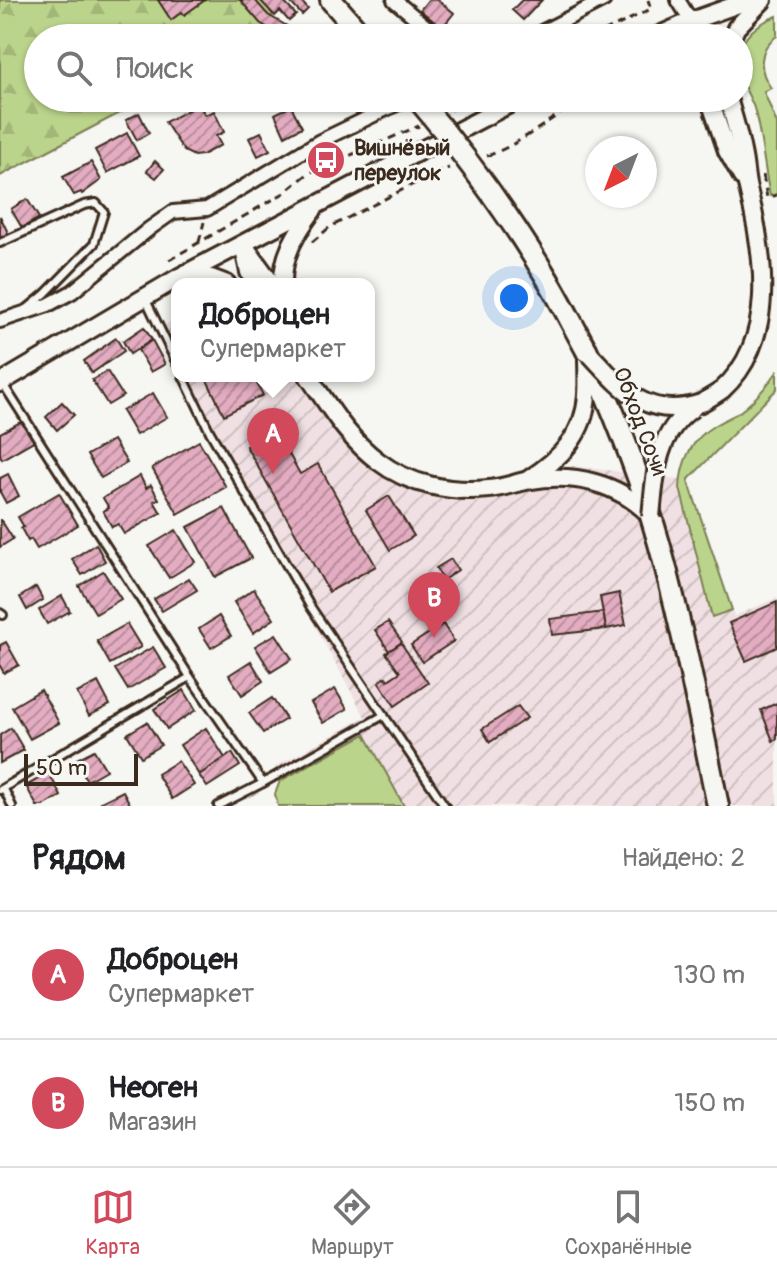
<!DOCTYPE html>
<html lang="ru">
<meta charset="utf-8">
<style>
:root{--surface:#fff;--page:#f6f6f6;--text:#202124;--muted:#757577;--line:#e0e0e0;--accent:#d1495b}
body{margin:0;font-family:Pangolin,sans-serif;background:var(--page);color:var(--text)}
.compass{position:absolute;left:585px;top:136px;width:72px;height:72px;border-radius:50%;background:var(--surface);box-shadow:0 2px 6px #0004;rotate:222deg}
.scale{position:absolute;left:24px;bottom:20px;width:114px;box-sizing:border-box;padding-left:8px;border:4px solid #3b2a1e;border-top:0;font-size:22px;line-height:28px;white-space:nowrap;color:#3b2a1e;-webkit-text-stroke:6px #f6f6f2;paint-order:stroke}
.you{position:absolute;left:514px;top:298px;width:28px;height:28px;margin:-20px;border:6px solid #fff;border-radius:50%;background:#1a73e8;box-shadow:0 0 0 12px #1a73e833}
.badge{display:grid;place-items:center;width:52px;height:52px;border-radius:50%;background:var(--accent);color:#fff;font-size:26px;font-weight:700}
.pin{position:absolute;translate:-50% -66px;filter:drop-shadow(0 2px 4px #0008)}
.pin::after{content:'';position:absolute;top:42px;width:28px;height:24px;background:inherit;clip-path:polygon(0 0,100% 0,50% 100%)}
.popup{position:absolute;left:171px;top:278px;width:204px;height:104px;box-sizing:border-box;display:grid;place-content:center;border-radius:16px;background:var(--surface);filter:drop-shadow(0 2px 6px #0005);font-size:26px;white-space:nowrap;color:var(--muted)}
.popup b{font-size:30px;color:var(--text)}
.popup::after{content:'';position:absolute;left:50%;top:100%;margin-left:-16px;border:16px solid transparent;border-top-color:var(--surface)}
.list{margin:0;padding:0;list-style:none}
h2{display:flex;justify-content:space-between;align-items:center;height:104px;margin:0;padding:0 32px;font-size:34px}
h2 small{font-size:26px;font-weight:400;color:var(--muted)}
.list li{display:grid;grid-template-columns:52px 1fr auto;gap:24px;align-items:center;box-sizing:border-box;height:128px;padding:0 32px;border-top:2px solid var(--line)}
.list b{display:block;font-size:30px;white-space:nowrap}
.list p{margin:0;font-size:26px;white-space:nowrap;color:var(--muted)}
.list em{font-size:26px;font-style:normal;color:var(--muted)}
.icon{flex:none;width:44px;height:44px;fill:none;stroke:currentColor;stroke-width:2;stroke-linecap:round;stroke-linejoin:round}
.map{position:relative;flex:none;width:777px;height:806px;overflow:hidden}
.search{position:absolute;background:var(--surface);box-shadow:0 2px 6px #0004;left:24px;right:24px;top:24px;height:88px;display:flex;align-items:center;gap:20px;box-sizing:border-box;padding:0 28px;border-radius:44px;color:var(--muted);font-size:30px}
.sheet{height:360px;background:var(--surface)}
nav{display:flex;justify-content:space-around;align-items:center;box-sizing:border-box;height:112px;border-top:2px solid var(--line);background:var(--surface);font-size:22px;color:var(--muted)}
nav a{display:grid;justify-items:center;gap:4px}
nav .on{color:var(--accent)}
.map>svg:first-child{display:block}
</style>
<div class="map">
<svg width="777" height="806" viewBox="0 0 777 806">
<defs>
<pattern id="industrial-furrows" width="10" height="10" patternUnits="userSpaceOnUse" patternTransform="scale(2)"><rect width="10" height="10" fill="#f0e0e3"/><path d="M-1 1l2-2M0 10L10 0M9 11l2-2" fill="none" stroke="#cfc0c2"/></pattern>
<pattern id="forest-firs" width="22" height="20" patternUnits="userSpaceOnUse" patternTransform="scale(2)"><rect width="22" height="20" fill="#bbd48b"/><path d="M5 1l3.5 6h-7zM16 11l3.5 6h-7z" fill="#a2b678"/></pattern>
<pattern id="building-hatch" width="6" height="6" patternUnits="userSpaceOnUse" patternTransform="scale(2)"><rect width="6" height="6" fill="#e3acc1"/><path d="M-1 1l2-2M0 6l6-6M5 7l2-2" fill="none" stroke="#b98c9c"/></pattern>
</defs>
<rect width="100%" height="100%" fill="#f6f6f2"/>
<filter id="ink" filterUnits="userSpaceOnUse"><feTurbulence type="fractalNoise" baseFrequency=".0125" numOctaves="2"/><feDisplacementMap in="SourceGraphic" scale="16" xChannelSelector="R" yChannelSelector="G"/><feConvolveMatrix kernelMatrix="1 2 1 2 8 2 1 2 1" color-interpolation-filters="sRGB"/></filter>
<g filter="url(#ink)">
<!-- industrial -->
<g fill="url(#industrial-furrows)">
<path d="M 177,319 L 177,375 L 153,331 Z"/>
<path d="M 178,376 L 298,376 L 377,466 L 443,495 L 572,466 L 687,480 L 734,616 L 777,598 L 777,806 L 283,806 L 275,767 L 365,717 Z"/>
</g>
<!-- grass -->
<g fill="#bbd48b" stroke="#7b7f54" stroke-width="2">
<path d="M 777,16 L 777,36 C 758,48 758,71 771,88 L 764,92 L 777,124 L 777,194 L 770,196 C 764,167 762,137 754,108 C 750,96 742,85 739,73 C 733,45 752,25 777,16 Z"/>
<path d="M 777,372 L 777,389 L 688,480 L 732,610 L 712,617 L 680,488 C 681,461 692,439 715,425 C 723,420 731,417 738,413 C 754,402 766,387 777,372 Z"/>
<path d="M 365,734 L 404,806 L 278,806 L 275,794 L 280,781 Z"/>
</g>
<!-- forest -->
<path fill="url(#forest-firs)" stroke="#7b7f54" stroke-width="2" d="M 0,0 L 276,0 L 267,35 L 262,38 L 38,38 L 38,98 L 148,98 L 0,176 Z"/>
<!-- building -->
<g fill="url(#building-hatch)" stroke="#3b2a1e" stroke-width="2">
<path d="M 158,0 L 205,0 L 184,15 L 182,12 L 171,20 Z"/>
<path d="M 240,0 L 255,0 L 268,15 L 287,26 L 281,36 L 260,23 Z"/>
<path d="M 260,0 L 282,0 L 296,15 L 289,21 L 280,11 L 275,16 Z"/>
<path d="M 288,0 L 300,0 L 308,9 L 302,15 Z"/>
<path d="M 428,0 L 438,0 L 454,13 L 442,28 L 420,10 Z"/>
<path d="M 522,0 L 542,0 L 523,20 L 512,10 Z"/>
<path d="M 258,31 L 281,38 L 256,38 Z"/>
<path d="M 199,104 L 205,115 L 214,111 L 224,132 L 216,136 L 221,145 L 202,155 L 194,156 L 184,151 L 165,122 Z"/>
<path d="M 291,106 L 302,127 L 285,136 L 275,114 Z"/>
<path d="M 139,113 L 149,133 L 137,140 L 126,120 Z"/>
<path d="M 261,132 L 270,150 L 258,156 L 249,138 Z"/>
<path d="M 127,133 L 139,156 L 107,173 L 95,150 Z"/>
<path d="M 155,161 L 164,169 L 156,178 L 147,171 Z"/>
<path d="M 91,162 L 101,180 L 82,194 L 81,192 L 74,195 L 63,177 Z"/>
<path d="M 27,199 L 39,218 L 22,228 L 11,209 Z"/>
<path d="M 0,216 L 9,235 L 0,239 Z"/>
<path d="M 144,327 L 152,340 L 130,354 L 123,341 Z"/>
<path d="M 116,338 L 124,351 L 92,373 L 84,361 Z"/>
<path d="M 152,340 L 165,364 L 151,372 L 138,350 Z"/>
<path d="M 107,371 L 123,396 L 108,405 L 92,380 Z"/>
<path d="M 205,376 L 253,376 L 263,395 L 224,415 Z"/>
<path d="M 153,393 L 167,417 L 136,435 L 122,411 Z"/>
<path d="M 62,402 L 74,415 L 57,430 L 46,417 Z"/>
<path d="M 24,420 L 35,440 L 2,459 L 0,455 L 0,433 Z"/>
<path d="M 275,429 L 300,474 L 318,464 L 376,566 L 329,592 L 246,446 Z"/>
<path d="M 113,440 L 127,463 L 101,478 L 87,455 Z"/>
<path d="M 199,441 L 226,487 L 178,514 L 152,468 Z"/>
<path d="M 8,474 L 19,496 L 6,503 L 0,492 L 0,478 Z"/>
<path d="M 140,476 L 146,488 L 151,485 L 159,499 L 154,501 L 161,513 L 124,534 L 118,524 L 112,527 L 103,511 L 109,508 L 103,498 Z"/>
<path d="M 59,493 L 78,525 L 37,549 L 31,539 L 28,541 L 21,528 L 24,527 L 18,517 Z"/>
<path d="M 389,496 L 414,536 L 390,550 L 366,510 Z"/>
<path d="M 224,508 L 251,558 L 215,577 L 188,527 Z"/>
<path d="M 0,520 L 1,520 L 13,539 L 0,547 Z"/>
<path d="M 176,530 L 195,562 L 169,578 L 149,546 Z"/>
<path d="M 96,544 L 105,561 L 82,575 L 72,559 Z"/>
<path d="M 451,559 L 458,570 L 443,580 L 436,568 Z"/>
<path d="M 103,571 L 121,599 L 96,614 L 79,586 Z"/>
<path d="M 189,578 L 197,590 L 162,611 L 154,599 Z"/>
<path d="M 36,587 L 43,600 L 27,610 L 20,597 Z"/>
<path d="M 254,589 L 274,619 L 253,633 L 234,602 Z"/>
<path d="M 619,593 L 626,625 L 606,629 L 600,597 Z"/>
<path d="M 62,596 L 70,611 L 47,624 L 39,610 Z"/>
<path d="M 777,602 L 777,647 L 746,661 L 729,623 Z"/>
<path d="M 603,612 L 606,629 L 552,635 L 550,619 Z"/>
<path d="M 219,616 L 231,636 L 211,648 L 199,629 Z"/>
<path d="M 388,622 L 402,642 L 389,651 L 375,630 Z"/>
<path d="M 127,624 L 141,647 L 110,664 L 97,641 Z"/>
<path d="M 443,624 L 454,641 L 422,662 L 411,645 Z"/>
<path d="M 276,634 L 292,659 L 271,672 L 255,646 Z"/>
<path d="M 6,642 L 19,665 L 4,673 L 0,666 L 0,645 Z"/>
<path d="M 401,643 L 428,683 L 395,706 L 379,682 L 386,677 L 388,680 L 400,672 L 386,653 Z"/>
<path d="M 153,647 L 166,668 L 128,690 L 115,669 Z"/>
<path d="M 251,661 L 263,681 L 242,695 L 229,675 Z"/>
<path d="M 98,682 L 110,705 L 89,716 L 77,693 Z"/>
<path d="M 335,689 L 347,709 L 323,723 L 311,703 Z"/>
<path d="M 41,690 L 59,723 L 30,739 L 12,707 Z"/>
<path d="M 184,690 L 196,710 L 167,729 L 154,709 Z"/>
<path d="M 272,698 L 286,719 L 263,733 L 249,713 Z"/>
<path d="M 777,703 L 777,739 L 773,741 L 761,710 Z"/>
<path d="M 518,706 L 527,718 L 490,742 L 482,729 Z"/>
<path d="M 147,722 L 161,745 L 141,757 L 127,734 Z"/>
<path d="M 11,728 L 24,750 L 0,763 L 0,735 Z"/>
<path d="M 206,728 L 225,758 L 199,775 L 180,745 Z"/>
<path d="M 94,750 L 106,770 L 87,781 L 75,760 Z"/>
<path d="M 232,753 L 240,766 L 207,787 L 199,775 Z"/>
<path d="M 178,761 L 194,785 L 172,799 L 157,774 Z"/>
<path d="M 49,773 L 61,796 L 43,806 L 37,806 L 26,786 Z"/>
<path d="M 123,791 L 131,806 L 103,806 L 101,802 Z"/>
</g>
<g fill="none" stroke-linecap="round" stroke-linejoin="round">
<!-- service casing -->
<g stroke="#3b2a1e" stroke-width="12">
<g id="service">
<path d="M 0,243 L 84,205 L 96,203 L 104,212 L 94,244 L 45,294 L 28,308"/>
<path d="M 146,300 L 177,364"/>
<path d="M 183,376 L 210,432 L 310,606 L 445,806"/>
<path d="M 3,384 L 190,677 L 263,783"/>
<path d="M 0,613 L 3,615"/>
<path d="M 4,789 L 12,806"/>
<path d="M 0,790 L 190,677"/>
<path d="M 218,806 L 263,783 L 384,715"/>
</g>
</g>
<!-- minor casing -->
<g stroke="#3b2a1e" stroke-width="18">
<g id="minor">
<path d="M 394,0 L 440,38"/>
<path d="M 678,0 L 691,21"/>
<path d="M 530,38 L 604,0"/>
<path d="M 0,321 L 48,305 L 72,292 L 149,229 L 173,212 L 207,209 L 320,141 L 409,98"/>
</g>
</g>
<!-- secondary casing -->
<g stroke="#3b2a1e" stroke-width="22">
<g id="secondary">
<path d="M 691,21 L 703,38"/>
<path d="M 653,38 L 691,21 L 750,0"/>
<path d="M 732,38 L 736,28 L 763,0"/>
<path d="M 709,98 L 727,151 L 742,177"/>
<path d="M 243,244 L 272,284"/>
<path d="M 244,249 L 249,272 L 254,284"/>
<path d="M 183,276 L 211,278 L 227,284"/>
<path d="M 283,284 C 282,255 297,232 313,210"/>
<path d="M 308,376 C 330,407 347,438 378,461 C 409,485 451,493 489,489 C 504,488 517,482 531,480 C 575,473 618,483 650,515"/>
<path d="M 0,383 L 181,276 L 521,98"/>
<path d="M 701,403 C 708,399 715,395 722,390 C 777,340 765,257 748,189 C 745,177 745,164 742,152 C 739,134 733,116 728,98"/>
<path d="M 529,479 C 560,459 585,434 587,395 C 588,382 587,369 587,357"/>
</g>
</g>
<!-- trunk casing -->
<g stroke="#3b2a1e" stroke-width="26">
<g id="trunk">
<path d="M 331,0 L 364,38"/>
<path d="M 587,351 C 611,405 633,459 651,516 C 680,611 698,709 718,806"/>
</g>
</g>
<!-- path -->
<g stroke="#3b2a1e" stroke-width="3" stroke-dasharray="8 6" stroke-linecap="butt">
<path d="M 591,38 L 651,9 L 648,0"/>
<path d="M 691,98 L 691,100"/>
<path d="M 450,110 L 475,98"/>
<path d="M 487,156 C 521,144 552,118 582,98"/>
<path d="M 763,175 L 767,198 L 777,195"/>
<path d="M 199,242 L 204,222"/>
<path d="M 312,242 L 330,227 L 439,171 L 449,168"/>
<path d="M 169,260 L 284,193 L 309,173 L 419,126"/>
</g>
<!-- service -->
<use href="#service" stroke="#f6f6f2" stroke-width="6"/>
<!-- minor -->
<use href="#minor" stroke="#f6f6f2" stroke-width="12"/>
<!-- secondary -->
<use href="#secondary" stroke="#f6f6f2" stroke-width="16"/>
<!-- trunk -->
<use href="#trunk" stroke="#f6f6f2" stroke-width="20"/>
<!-- secondary-bridge casing -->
<g stroke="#3b2a1e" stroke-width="22" stroke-linecap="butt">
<g id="secondary-bridge">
<path d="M 587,351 C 622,388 645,421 701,403"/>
<path d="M 651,517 C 655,476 656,433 693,408"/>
</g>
</g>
<!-- trunk-bridge casing -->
<g stroke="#3b2a1e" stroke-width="26" stroke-linecap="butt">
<path id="trunk-bridge" d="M 417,98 C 465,155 510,216 548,280 C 562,303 574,328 587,351"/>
</g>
<!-- secondary-bridge -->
<use href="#secondary-bridge" stroke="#f6f6f2" stroke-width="16"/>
<!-- trunk-bridge -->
<use href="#trunk-bridge" stroke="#f6f6f2" stroke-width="20"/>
</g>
</g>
<!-- icons -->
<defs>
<g id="bus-disc" transform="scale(2)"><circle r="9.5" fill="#d1495b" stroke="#f6f6f2"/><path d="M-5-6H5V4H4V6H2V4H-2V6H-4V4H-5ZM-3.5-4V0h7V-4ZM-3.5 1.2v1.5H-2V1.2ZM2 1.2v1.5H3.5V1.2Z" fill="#fff"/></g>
</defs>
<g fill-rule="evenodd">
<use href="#bus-disc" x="326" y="160"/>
</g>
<g text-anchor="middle" stroke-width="6" stroke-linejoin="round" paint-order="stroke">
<!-- poi labels -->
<g font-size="22" font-weight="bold" fill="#3b2a1e" stroke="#f6f6f2" text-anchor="start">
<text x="354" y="155">Вишнёвый<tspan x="354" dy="25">переулок</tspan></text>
</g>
<!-- street labels -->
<g font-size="22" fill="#3b2a1e" stroke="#f6f6f2">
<text transform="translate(641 421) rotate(69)" y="8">Обход Сочи</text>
</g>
</g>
</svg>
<svg class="compass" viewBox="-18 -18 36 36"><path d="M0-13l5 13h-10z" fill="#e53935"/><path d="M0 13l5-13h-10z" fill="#757577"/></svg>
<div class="scale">50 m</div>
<div class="you"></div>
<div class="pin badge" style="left:273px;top:474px">A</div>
<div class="popup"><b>Доброцен</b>Супермаркет</div>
<div class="pin badge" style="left:434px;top:638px">B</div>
<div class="search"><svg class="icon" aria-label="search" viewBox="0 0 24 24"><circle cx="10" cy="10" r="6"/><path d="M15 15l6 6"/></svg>Поиск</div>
</div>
<section class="sheet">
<h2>Рядом<small>Найдено: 2</small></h2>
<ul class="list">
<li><span class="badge">A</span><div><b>Доброцен</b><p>Супермаркет</p></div><em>130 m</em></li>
<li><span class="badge">B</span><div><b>Неоген</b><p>Магазин</p></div><em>150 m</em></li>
</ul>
</section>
<nav>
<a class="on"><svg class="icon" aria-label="map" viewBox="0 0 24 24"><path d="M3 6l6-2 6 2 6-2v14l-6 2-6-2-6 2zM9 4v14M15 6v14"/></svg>Карта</a>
<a><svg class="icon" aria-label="directions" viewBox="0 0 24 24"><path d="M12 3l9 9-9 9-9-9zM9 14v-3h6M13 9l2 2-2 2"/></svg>Маршрут</a>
<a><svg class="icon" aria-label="saved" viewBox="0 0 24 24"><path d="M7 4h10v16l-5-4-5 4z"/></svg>Сохранённые</a>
</nav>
